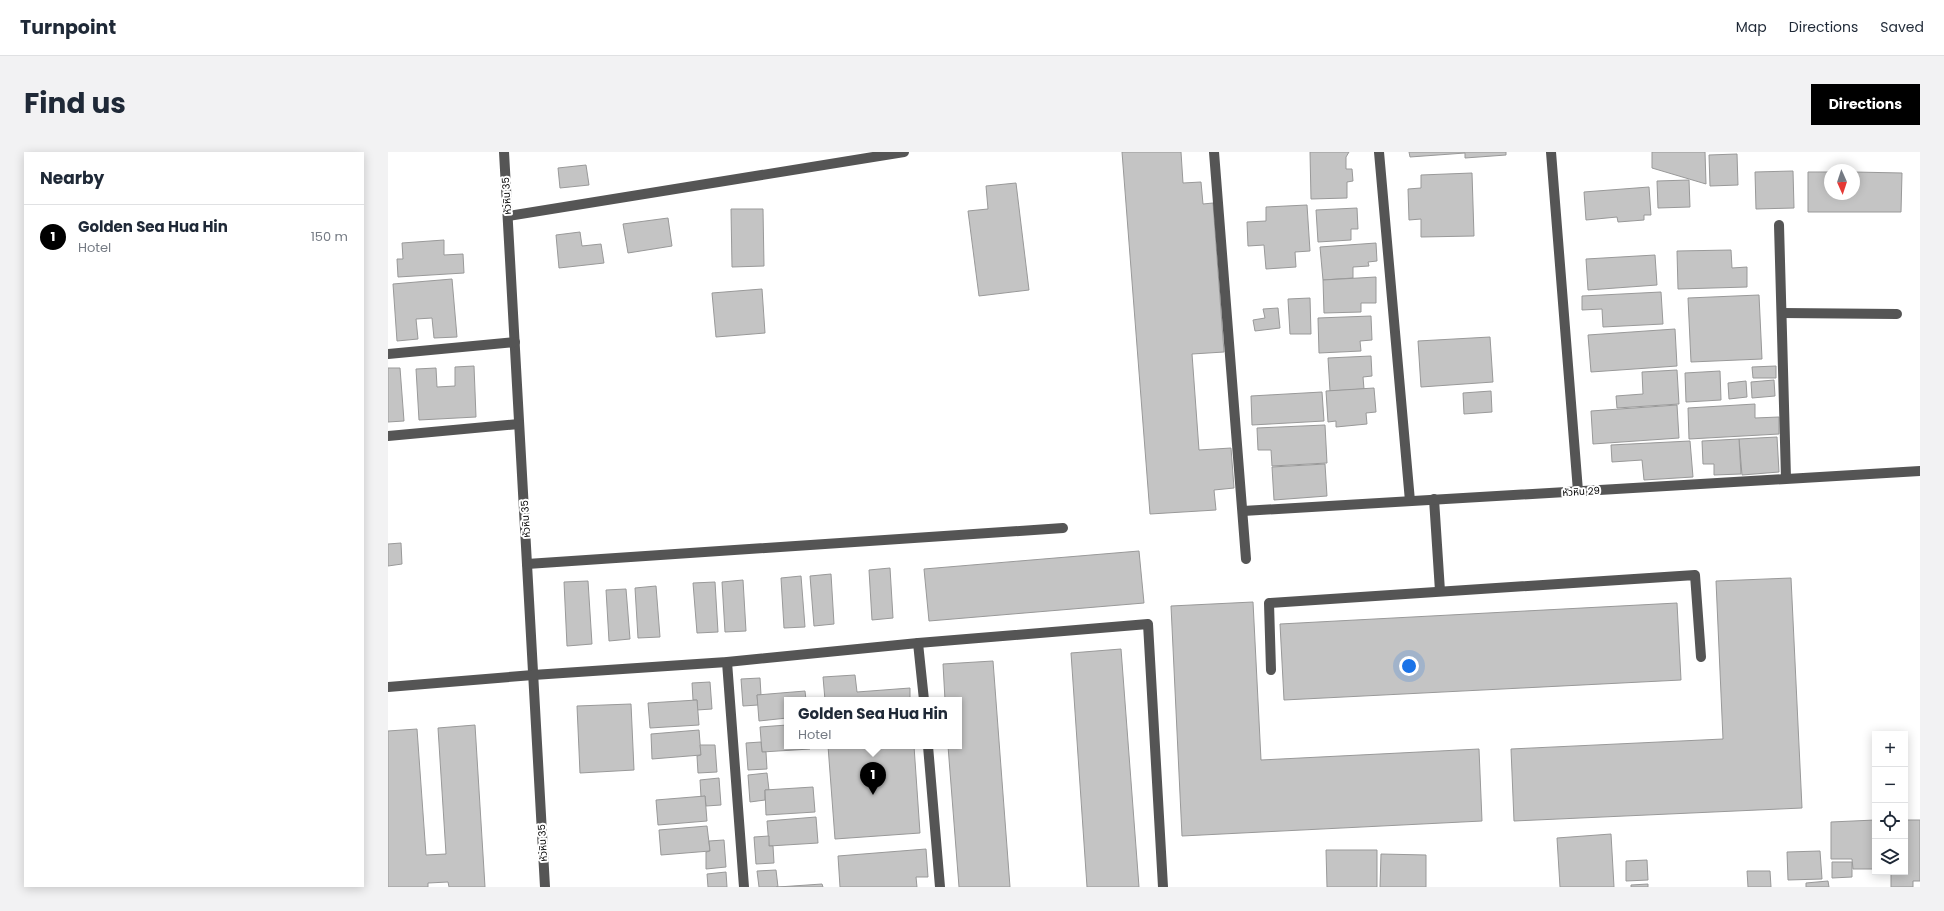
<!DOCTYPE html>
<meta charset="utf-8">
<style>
:root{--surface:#fff;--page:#f2f2f3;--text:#1f2937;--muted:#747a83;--line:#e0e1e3;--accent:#000}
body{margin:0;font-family:Poppins,"Noto Sans Thai",sans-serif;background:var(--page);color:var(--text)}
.controls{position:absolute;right:12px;bottom:12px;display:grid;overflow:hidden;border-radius:0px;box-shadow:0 2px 10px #0003}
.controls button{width:36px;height:36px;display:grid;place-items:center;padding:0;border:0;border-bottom:1px solid var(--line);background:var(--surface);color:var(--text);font:20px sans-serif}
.compass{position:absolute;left:1436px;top:12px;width:36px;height:36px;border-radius:50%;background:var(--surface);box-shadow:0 2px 10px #0003;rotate:177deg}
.you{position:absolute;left:1021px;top:514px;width:14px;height:14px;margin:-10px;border:3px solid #fff;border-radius:50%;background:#1a73e8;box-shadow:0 0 0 6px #1a73e833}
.badge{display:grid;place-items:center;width:26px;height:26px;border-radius:50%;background:var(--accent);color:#fff;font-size:13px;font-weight:700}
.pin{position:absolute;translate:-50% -33px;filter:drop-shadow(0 1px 2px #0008)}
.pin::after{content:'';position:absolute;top:21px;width:14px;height:12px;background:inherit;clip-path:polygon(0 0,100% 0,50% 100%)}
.popup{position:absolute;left:396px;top:545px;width:178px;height:52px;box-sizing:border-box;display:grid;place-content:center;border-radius:0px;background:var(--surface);filter:drop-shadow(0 1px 3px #0005);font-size:13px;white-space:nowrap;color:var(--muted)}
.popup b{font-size:15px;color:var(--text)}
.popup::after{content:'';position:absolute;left:50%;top:100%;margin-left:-8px;border:8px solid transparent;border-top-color:var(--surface)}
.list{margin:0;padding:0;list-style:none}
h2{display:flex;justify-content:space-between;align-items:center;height:52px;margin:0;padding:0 16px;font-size:17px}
h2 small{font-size:13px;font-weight:400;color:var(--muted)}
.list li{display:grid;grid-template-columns:26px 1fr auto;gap:12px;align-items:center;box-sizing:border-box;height:64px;padding:0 16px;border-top:1px solid var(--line)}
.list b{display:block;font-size:15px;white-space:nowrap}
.list p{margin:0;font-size:13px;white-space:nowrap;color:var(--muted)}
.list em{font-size:13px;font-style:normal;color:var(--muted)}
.icon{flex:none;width:22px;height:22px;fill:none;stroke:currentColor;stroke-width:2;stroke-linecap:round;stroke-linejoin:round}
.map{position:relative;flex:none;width:1532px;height:735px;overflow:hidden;border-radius:0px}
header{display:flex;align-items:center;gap:24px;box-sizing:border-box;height:56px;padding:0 20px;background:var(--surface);border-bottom:1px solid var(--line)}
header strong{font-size:19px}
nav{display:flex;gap:22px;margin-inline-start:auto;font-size:14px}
.intro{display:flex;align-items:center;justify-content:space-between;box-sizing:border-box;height:96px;padding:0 24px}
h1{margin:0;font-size:28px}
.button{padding:10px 18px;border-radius:0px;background:var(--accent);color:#fff;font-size:14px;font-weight:700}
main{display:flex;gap:24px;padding:0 24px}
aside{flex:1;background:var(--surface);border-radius:0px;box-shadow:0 2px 10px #0003}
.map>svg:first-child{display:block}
</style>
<header>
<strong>Turnpoint</strong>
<nav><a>Map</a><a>Directions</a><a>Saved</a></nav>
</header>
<div class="intro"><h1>Find us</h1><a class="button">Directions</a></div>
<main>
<aside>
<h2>Nearby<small></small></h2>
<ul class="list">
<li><span class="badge">1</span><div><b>Golden Sea Hua Hin</b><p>Hotel</p></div><em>150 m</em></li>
</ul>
</aside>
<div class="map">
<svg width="1532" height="735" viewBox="0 0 1532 735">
<rect width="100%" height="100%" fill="#fff"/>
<!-- building -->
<g fill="#c4c4c4" stroke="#999">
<path d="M 734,0 L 793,0 L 795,31 L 813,30 L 815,52 L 825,51 L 836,200 L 804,202 L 811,298 L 843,296 L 846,336 L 826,338 L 828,358 L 762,362 Z"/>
<path d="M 922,0 L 961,0 L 958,5 L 958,17 L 964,17 L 965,29 L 959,30 L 959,46 L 923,47 Z"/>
<path d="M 1021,0 L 1118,0 L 1118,3 L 1077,6 L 1077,1 L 1022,5 Z"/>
<path d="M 1264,0 L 1317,0 L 1318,32 L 1264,16 Z"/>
<path d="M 1349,2 L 1350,33 L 1322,34 L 1321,3 Z"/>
<path d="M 198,13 L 201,33 L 172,36 L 170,16 Z"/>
<path d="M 1405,19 L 1406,56 L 1368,57 L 1367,20 Z"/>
<path d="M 1420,20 L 1442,20 L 1442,42 L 1466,42 L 1466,20 L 1514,21 L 1513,60 L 1420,60 Z"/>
<path d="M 1084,21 L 1086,84 L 1033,85 L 1033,67 L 1021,68 L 1020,37 L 1033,36 L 1033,23 Z"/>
<path d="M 1301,28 L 1302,55 L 1270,56 L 1269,29 Z"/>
<path d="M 628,31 L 641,138 L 591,144 L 580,59 L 600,57 L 598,34 Z"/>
<path d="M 1261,35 L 1263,63 L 1256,63 L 1256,68 L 1230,70 L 1229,65 L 1198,68 L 1196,40 Z"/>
<path d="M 919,53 L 922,99 L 907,100 L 908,115 L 878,117 L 876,93 L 860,94 L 859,70 L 878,69 L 878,55 Z"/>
<path d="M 969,56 L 970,77 L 963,77 L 963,88 L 930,90 L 928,58 Z"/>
<path d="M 343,57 L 375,57 L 376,114 L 344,115 Z"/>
<path d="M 280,66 L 284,94 L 240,101 L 235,72 Z"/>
<path d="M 192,80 L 194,94 L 213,92 L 216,111 L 171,116 L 168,83 Z"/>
<path d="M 56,88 L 56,103 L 75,102 L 76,121 L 10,125 L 9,107 L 15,107 L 14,91 Z"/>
<path d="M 988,91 L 989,109 L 980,110 L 981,114 L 965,115 L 965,126 L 935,128 L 932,95 Z"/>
<path d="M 1343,98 L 1344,116 L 1359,115 L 1359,135 L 1290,137 L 1289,99 Z"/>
<path d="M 1267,103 L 1269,133 L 1200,138 L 1198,107 Z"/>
<path d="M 988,125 L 988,151 L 973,151 L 973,160 L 936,161 L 935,128 Z"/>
<path d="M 64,127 L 69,185 L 46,186 L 44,166 L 28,167 L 30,187 L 9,189 L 5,132 Z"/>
<path d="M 374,137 L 377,181 L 328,185 L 324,141 Z"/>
<path d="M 1273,140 L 1275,172 L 1215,175 L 1214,157 L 1194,158 L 1194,144 Z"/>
<path d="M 1371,143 L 1374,207 L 1303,210 L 1300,146 Z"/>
<path d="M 922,146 L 923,182 L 902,182 L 900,147 Z"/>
<path d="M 890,156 L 892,176 L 867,179 L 865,168 L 877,166 L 875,157 Z"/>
<path d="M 983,164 L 984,188 L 972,189 L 973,199 L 931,201 L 930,166 Z"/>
<path d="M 1287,177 L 1289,214 L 1203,220 L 1200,183 Z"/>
<path d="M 1102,185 L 1105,230 L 1033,235 L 1030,189 Z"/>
<path d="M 983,204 L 984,224 L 975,225 L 976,237 L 942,239 L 940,206 Z"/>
<path d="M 86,214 L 88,265 L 31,268 L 28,217 L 48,216 L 49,235 L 67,234 L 67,215 Z"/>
<path d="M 1388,214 L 1388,226 L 1365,226 L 1364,215 Z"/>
<path d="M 0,216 L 12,216 L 16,269 L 0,270 Z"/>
<path d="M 1289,218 L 1291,252 L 1229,256 L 1228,244 L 1255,242 L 1254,220 Z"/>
<path d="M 1332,219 L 1333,248 L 1298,250 L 1297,221 Z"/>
<path d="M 1386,228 L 1387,244 L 1364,246 L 1363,230 Z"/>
<path d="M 1358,229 L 1359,245 L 1341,247 L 1340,231 Z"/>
<path d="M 986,236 L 988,260 L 978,261 L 979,272 L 948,275 L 948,269 L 940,270 L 938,239 Z"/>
<path d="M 1103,239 L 1104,260 L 1076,262 L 1075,241 Z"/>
<path d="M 934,240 L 936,269 L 864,273 L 863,244 Z"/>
<path d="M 1367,252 L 1367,266 L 1391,265 L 1391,282 L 1301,287 L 1300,256 Z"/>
<path d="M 1289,253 L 1291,286 L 1205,292 L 1203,259 Z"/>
<path d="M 937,273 L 939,311 L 884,314 L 883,298 L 870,298 L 869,276 Z"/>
<path d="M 1389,285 L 1391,320 L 1354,323 L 1351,287 Z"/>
<path d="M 1351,287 L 1353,322 L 1326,323 L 1326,312 L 1315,312 L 1314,289 Z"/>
<path d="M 1302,289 L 1305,325 L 1256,328 L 1254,308 L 1224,310 L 1223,293 Z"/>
<path d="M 937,312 L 939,344 L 886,348 L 884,315 Z"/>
<path d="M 13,391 L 14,412 L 0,414 L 0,392 Z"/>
<path d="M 751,399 L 756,451 L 541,469 L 536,417 Z"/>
<path d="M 502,416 L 505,466 L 484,468 L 481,418 Z"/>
<path d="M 443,422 L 446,472 L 426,474 L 422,424 Z"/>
<path d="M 413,424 L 417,475 L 396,476 L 393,426 Z"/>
<path d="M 1403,426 L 1414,656 L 1126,669 L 1123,597 L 1335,587 L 1328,429 Z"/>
<path d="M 355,428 L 358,479 L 337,480 L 334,430 Z"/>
<path d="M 200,429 L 204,492 L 179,494 L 176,430 Z"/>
<path d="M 327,430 L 330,480 L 309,481 L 305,431 Z"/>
<path d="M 268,434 L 272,485 L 250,486 L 247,436 Z"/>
<path d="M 238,437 L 242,487 L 221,489 L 218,438 Z"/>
<path d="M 865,450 L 873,608 L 1091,597 L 1094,669 L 794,684 L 783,454 Z"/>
<path d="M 1289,451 L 1293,528 L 896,548 L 892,472 Z"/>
<path d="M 733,497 L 751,735 L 699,735 L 683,501 Z"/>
<path d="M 605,509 L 622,735 L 571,735 L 560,594 L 571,594 L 571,548 L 557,548 L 555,512 Z"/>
<path d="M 467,523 L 469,540 L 522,536 L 522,548 L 437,548 L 435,525 Z"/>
<path d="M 372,526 L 373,543 L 369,543 L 370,553 L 355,554 L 353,527 Z"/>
<path d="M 322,530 L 324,557 L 309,558 L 309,548 L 305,548 L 304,531 Z"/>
<path d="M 417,539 L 418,548 L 399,548 L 399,566 L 371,569 L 369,543 Z"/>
<path d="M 309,548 L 311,573 L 262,576 L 260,551 Z"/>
<path d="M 243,552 L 246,618 L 192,621 L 189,554 Z"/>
<path d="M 87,573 L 97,735 L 61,735 L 60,730 L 40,731 L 40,735 L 0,735 L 0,579 L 29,577 L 38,703 L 58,702 L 50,576 Z"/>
<path d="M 399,573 L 399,594 L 422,594 L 422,597 L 374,600 L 372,575 Z"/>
<path d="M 311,578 L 313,603 L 264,607 L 263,582 Z"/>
<path d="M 373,590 L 374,600 L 378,600 L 379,617 L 360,618 L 358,591 Z"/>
<path d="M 312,593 L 327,593 L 329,620 L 310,621 L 309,604 L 313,603 Z"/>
<path d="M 440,594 L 526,594 L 532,681 L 447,687 Z"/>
<path d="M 379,621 L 381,638 L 377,638 L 377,648 L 362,650 L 360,623 Z"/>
<path d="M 331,626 L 333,653 L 318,654 L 317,644 L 313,645 L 312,628 Z"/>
<path d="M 425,635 L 427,660 L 378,663 L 377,638 Z"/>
<path d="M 317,644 L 319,669 L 270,673 L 268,648 Z"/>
<path d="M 428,665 L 430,691 L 381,694 L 379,669 Z"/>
<path d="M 1487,668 L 1486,717 L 1465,717 L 1464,707 L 1443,707 L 1443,670 Z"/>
<path d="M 1517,668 L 1532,668 L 1532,729 L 1525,729 L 1525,735 L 1503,735 L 1503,720 L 1517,720 Z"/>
<path d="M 319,674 L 322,699 L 273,703 L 271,678 Z"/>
<path d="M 1223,682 L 1226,735 L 1172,735 L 1169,686 Z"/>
<path d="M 381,684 L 381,694 L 385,694 L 386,711 L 368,712 L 366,685 Z"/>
<path d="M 336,688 L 338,715 L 318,717 L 318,700 L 322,699 L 321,689 Z"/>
<path d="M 538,697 L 540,725 L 528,725 L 529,735 L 452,735 L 450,704 Z"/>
<path d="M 938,698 L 989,698 L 989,735 L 939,735 Z"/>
<path d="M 1432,699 L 1434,727 L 1400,728 L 1399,700 Z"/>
<path d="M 993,702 L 1038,703 L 1038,735 L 992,735 Z"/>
<path d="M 1259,708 L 1260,728 L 1238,729 L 1238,709 Z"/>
<path d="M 1444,710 L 1464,710 L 1464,725 L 1444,726 Z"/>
<path d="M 388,718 L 390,735 L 371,735 L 369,719 Z"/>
<path d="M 1359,719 L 1382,719 L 1383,735 L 1360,735 Z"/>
<path d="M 338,720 L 339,735 L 320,735 L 319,722 Z"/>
<path d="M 1440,729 L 1441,735 L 1418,735 L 1418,731 Z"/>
<path d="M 434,732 L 435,735 L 388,735 L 390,735 Z"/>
<path d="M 1260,732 L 1260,735 L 1243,735 L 1243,733 Z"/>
</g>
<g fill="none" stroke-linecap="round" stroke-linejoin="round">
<!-- minor -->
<g stroke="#555" stroke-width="10">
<path d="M 116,0 L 157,735"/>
<path d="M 826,0 L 858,407"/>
<path d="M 991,0 L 1022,349"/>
<path d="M 1163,0 L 1190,339"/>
<path d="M 120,64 L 516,0"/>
<path d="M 1391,73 L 1398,326"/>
<path d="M 1394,161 L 1509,162"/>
<path d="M 0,202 L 127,190"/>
<path d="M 0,284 L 131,272"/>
<path d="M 1046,347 L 1052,439"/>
<path d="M 855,359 L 1532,319"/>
<path d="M 139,412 L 675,376"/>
<path d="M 530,491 L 760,472 L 775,735"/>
<path d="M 339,510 L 356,735"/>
<path d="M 883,518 L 881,451 L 1307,423 L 1313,505"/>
<path d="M 0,535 L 145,523 L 339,510 L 530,491 L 536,548"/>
<path d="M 540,594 L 552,735"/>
</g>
</g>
<g text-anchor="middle" stroke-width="4" stroke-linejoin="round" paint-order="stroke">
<!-- street labels -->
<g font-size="10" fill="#000" stroke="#fff">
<text transform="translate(118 44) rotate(-93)" y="4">หัวหิน 35</text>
<text transform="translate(1193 339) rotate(-3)" y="4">หัวหิน 29</text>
<text transform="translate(137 367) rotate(-93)" y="4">หัวหิน 35</text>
<text transform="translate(154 691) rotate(-93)" y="4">หัวหิน 35</text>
</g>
</g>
</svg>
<div class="controls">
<button>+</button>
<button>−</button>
<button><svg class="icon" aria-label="locate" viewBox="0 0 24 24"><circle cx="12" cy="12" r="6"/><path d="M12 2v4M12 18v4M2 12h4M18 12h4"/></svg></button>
<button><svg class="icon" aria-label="layers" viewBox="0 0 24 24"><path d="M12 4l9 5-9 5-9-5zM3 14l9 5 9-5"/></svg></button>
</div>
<svg class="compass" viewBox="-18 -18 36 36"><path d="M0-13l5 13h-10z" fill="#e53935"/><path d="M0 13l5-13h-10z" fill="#747a83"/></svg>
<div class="you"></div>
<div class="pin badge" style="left:485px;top:643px">1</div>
<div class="popup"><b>Golden Sea Hua Hin</b>Hotel</div>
</div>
</main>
